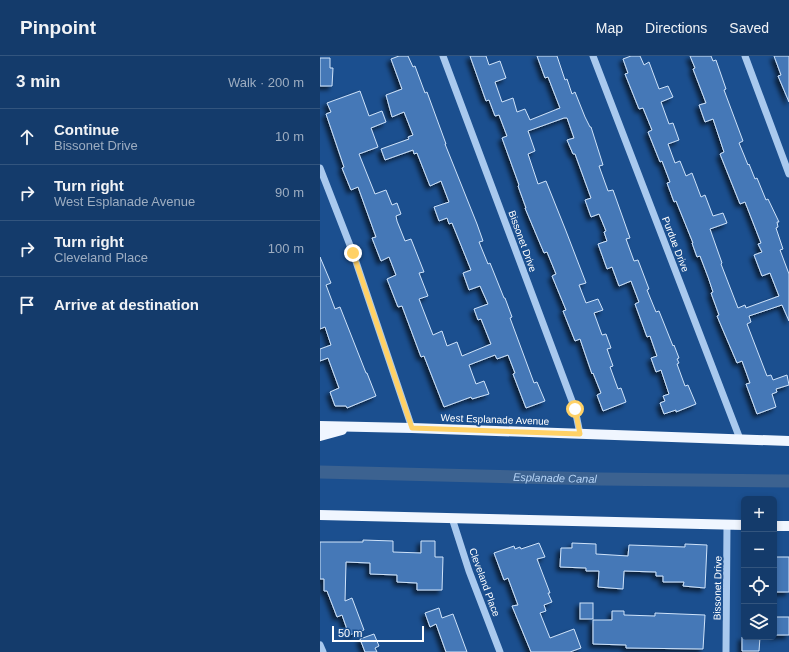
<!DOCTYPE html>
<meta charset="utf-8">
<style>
:root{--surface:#143b6b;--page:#214673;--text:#f1f3f6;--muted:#9dadc1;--line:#33557e}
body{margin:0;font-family:Helvetica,sans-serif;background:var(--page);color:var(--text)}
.controls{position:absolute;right:12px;bottom:12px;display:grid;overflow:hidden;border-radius:6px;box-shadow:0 2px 6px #0003}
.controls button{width:36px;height:36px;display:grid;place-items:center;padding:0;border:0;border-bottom:1px solid var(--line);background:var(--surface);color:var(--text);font:20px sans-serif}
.scale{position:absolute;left:12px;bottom:10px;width:92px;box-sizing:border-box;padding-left:4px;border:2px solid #fff;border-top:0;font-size:11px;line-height:14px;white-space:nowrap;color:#fff;-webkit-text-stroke:3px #1b4f8f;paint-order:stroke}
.stop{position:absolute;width:12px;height:12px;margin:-9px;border:3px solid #ffd166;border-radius:50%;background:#fff}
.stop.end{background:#ffd166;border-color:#fff;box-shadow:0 1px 4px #0008}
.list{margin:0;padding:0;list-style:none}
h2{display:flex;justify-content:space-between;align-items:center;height:52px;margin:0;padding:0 16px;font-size:17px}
h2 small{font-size:13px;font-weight:400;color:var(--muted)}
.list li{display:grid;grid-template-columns:26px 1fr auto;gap:12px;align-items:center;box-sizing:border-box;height:56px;padding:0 16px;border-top:1px solid var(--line)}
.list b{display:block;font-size:15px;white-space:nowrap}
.list p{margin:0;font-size:13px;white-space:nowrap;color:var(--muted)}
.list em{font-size:13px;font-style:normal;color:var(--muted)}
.icon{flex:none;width:22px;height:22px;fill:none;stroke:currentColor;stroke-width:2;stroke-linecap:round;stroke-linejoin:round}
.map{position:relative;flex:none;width:469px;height:596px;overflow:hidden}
header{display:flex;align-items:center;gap:24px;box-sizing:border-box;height:56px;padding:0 20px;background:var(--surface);border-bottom:1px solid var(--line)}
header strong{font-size:19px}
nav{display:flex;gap:22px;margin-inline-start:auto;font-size:14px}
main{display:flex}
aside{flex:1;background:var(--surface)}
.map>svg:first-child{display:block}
</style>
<header>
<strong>Pinpoint</strong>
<nav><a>Map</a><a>Directions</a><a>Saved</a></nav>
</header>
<main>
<aside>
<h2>3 min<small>Walk · 200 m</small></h2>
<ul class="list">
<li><svg class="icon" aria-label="ahead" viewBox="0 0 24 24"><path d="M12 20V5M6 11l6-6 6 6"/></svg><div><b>Continue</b><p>Bissonet Drive</p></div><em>10 m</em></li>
<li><svg class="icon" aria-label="right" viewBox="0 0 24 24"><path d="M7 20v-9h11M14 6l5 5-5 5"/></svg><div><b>Turn right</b><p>West Esplanade Avenue</p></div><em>90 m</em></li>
<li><svg class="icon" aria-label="right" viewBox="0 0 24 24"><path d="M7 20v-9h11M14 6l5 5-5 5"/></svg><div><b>Turn right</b><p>Cleveland Place</p></div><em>100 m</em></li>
<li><svg class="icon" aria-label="arrive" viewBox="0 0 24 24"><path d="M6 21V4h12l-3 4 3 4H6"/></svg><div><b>Arrive at destination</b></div></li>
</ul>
</aside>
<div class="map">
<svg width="469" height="596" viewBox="0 0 469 596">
<defs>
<filter id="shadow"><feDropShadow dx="-3.5" dy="3.5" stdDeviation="2" flood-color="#0009"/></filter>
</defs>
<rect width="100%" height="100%" fill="#1b4f8f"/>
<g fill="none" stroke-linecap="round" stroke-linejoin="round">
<!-- canal -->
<path stroke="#3c6290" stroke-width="13" id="s1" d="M 0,416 L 279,423 L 469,425"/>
</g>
<!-- building -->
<g fill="#4478b7" stroke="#cfe3fa" filter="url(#shadow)">
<path d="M 79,0 L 88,0 L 93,11 L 95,10 L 105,37 L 107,36 L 126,88 L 125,88 L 157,168 L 163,185 L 159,186 L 168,208 L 170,207 L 184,242 L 185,242 L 192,261 L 190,262 L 214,327 L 217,326 L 225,345 L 206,352 L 193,318 L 195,317 L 188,299 L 177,303 L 175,299 L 149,309 L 156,328 L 164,325 L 169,338 L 152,343 L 151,341 L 124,351 L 104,300 L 101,301 L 82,250 L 78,251 L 67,223 L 76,219 L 69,201 L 61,205 L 52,182 L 56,181 L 38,131 L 31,134 L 22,112 L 24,111 L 6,58 L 11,56 L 7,47 L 40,35 L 49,60 L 62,55 L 66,66 L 51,72 L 58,91 L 39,98 L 55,138 L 66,134 L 72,149 L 77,147 L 81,158 L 76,160 L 77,165 L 85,185 L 91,183 L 104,216 L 99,217 L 108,240 L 99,243 L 113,279 L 122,275 L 127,290 L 137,286 L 142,300 L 171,288 L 161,263 L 158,264 L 154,253 L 168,248 L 160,230 L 149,234 L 143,217 L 151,214 L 132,167 L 129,168 L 127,162 L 119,165 L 114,151 L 129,146 L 121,125 L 110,130 L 97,97 L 94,98 L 93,94 L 65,104 L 61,93 L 89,83 L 88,81 L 93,79 L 84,56 L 72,61 L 66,39 L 82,33 L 71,3 Z"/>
<path d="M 150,0 L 166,0 L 169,9 L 180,5 L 186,22 L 175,26 L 182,46 L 193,42 L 197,56 L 205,53 L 210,64 L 240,52 L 228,21 L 225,22 L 217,0 L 237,0 L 245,24 L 247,23 L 252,38 L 255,36 L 265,61 L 270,71 L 271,71 L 283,109 L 279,110 L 288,135 L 293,134 L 310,182 L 306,183 L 314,205 L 318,204 L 329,233 L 327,234 L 336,256 L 339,255 L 353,290 L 354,289 L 359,302 L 357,303 L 359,307 L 357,308 L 365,330 L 368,329 L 376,348 L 356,356 L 356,354 L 344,358 L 340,347 L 345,345 L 343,340 L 349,338 L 341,314 L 336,316 L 331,302 L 337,300 L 330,280 L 327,281 L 315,248 L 319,246 L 311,225 L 299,230 L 292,211 L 287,213 L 278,188 L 287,185 L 284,176 L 286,175 L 279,158 L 271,161 L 265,144 L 271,142 L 255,98 L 253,98 L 247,84 L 254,82 L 247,62 L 244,62 L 208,75 L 215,95 L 208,98 L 218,128 L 226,125 L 246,175 L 266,227 L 259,229 L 266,247 L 278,243 L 283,254 L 274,257 L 282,279 L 286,278 L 291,292 L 287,293 L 293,310 L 290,311 L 298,333 L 301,332 L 306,346 L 283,355 L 277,339 L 281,337 L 273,317 L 272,318 L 260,283 L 255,285 L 243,255 L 246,254 L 232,220 L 236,218 L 227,196 L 224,197 L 205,152 L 206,152 L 198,130 L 199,129 L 182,82 L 187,80 L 179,59 L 175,60 L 169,44 L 166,45 Z"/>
<path d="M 311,0 L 320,0 L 324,9 L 329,6 L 339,33 L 348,30 L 353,41 L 341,46 L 349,68 L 353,67 L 359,84 L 348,88 L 355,107 L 360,105 L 366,120 L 372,117 L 381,141 L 385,139 L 393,160 L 403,157 L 407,167 L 390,173 L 402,207 L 401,208 L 418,252 L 425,249 L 426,252 L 459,240 L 450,217 L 442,220 L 434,199 L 442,196 L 438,188 L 441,187 L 425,146 L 420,148 L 400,98 L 404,96 L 393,63 L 385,66 L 379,49 L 386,47 L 373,13 L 375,12 L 370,0 L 391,0 L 393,5 L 396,4 L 406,33 L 404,34 L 423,85 L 419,87 L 424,99 L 428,109 L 429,108 L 435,123 L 437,122 L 446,144 L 448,143 L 459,166 L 457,166 L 458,171 L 456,172 L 463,193 L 460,194 L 469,218 L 469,265 L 462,249 L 429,260 L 431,266 L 427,268 L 447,320 L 451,319 L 453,324 L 467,319 L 469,329 L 456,333 L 457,336 L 452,338 L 456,351 L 437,358 L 426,328 L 430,327 L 422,305 L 417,307 L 397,260 L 399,259 L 391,237 L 393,236 L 388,221 L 380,200 L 377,201 L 372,187 L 373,187 L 356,145 L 354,146 L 347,127 L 350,126 L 342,105 L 340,106 L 328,76 L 332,74 L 323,52 L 319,53 L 305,18 L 308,17 L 303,3 Z"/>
<path d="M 454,0 L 469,0 L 469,46 L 458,20 L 461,19 Z"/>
<path d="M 0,2 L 10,2 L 10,12 L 13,12 L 12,30 L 0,30 Z"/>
<path d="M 0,201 L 11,227 L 6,229 L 15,253 L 20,251 L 46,317 L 47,317 L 56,340 L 27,352 L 26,350 L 15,350 L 10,336 L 19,332 L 8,302 L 0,305 L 0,293 L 11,289 L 5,271 L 0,273 Z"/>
<path d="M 43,484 L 73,485 L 73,496 L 101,497 L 101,485 L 115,485 L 115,501 L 123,501 L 122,534 L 97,534 L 97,527 L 77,526 L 77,519 L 50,518 L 50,507 L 26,506 L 25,545 L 32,542 L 44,574 L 29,579 L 22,559 L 17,561 L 7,535 L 4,535 L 4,523 L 0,523 L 0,486 L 43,486 Z"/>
<path d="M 219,487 L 225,501 L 217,503 L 230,537 L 228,537 L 232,546 L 224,549 L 226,555 L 220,557 L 230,582 L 254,573 L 261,592 L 250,596 L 211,596 L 192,550 L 198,549 L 188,522 L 184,524 L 174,497 L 194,490 L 195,493 L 200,491 L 201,493 Z"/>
<path d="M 252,487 L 276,488 L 276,498 L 308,500 L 309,489 L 365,491 L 365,488 L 387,489 L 385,532 L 363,530 L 364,526 L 343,526 L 343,520 L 336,520 L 336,516 L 304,515 L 303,533 L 278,531 L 279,515 L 266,515 L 266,512 L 240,511 L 241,492 L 252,492 Z"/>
<rect x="454" y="501" width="15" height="35"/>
<rect x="260" y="547" width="13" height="16"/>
<path d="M 119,552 L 122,562 L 133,558 L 147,596 L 126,596 L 116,568 L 110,571 L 105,557 Z"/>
<path d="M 292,555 L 304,555 L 304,559 L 335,560 L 335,557 L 385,559 L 383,593 L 306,592 L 306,589 L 273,588 L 273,564 L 292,564 Z"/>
<rect x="454" y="561" width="15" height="18"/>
<path d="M 54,578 L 59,590 L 55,592 L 57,596 L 45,596 L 40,583 Z"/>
<path d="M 422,581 L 440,581 L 439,595 L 422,595 Z"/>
</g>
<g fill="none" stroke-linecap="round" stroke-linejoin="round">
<!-- minor -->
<g stroke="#a9c9ee" stroke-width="7">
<path d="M 123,0 L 255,353 L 260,378"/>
<path d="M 273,0 L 420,383"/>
<path d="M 425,0 L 469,118"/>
<path d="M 0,112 L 33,197 L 92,372"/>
<path d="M 132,462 L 149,515 L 180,596"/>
<path d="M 0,589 L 3,596"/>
<path d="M 406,596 L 407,469"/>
</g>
<!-- major -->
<g stroke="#f0f6ff" stroke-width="10">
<path d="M 0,370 L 92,372 L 469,385"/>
<path d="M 0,380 L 22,374"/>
<path d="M 0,459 L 424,469"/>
<path d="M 454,470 L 469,470"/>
</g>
</g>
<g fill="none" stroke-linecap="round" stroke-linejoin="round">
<!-- route -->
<path stroke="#ffd166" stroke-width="5" d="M 33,197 L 92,372 L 260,378 L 255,353"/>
</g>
<g text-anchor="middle" stroke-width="4" stroke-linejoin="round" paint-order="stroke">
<!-- street labels -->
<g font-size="10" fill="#fff" stroke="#1b4f8f">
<text transform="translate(203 185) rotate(70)" y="4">Bissonet Drive</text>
<text transform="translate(356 188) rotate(69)" y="4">Purdue Drive</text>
<text transform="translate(175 363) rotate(2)" y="4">West Esplanade Avenue</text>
<text transform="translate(165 526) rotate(70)" y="4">Cleveland Place</text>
<text transform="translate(397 532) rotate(-89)" y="4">Bissonet Drive</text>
</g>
<!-- water labels -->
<g font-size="11" font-style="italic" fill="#b5d3f5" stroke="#1b4f8f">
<text dy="4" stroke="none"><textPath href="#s1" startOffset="235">Esplanade Canal</textPath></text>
</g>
</g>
</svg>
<div class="controls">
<button>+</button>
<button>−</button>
<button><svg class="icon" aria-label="locate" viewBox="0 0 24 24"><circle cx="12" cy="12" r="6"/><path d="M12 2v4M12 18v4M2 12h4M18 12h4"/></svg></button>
<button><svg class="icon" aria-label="layers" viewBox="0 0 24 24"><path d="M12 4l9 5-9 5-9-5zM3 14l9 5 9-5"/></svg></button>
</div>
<div class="scale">50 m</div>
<div class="stop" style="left:255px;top:353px"></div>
<div class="stop end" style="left:33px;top:197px"></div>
</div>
</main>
